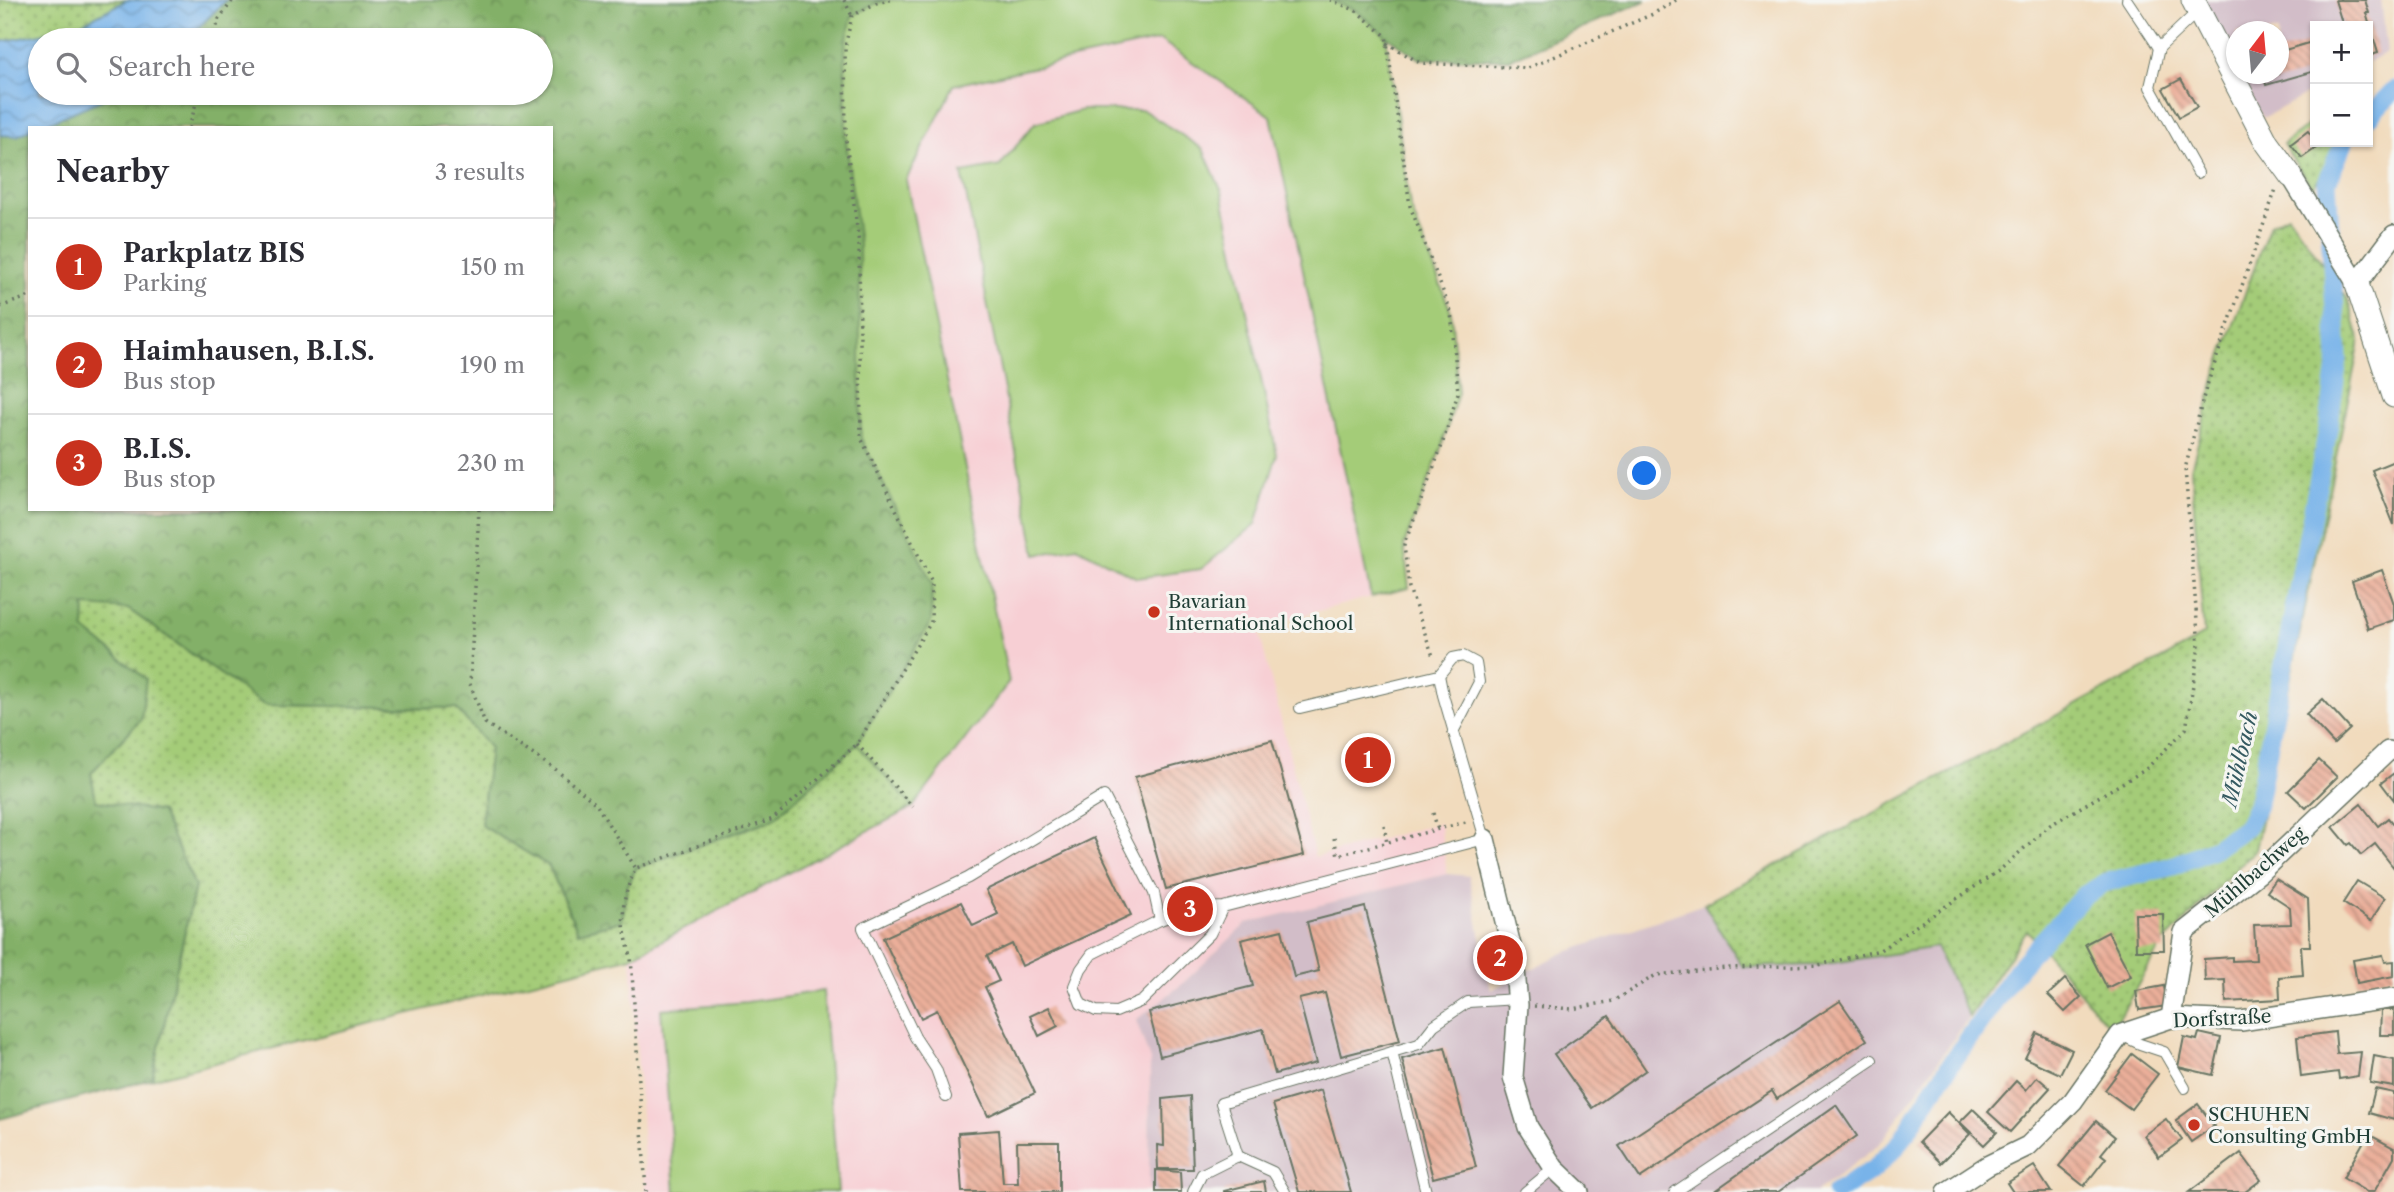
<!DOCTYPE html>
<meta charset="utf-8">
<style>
:root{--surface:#fff;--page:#f7f7f7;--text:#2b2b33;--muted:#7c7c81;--line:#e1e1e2;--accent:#c8321e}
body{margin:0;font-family:"Libre Caslon Text",serif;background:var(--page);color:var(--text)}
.controls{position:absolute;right:21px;top:21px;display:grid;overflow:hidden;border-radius:0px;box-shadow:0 2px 5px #0004}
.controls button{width:63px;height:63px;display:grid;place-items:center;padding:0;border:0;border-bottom:2px solid var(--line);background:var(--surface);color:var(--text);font:35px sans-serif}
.compass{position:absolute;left:2226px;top:21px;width:63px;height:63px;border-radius:50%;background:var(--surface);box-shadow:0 2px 5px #0004;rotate:16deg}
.you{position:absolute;left:1645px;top:474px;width:24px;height:24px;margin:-18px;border:5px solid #fff;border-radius:50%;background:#1a73e8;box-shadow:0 0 0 10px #1a73e833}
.badge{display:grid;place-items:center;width:46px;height:46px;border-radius:50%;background:var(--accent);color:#fff;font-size:23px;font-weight:700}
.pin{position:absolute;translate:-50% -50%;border:4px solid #fff;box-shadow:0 2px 7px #0006}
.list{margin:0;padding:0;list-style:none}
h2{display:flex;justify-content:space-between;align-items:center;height:91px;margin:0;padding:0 28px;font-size:30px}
h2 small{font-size:23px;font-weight:400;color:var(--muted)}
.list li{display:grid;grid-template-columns:46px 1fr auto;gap:21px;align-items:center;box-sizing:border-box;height:98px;padding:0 28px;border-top:2px solid var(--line)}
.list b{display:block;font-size:26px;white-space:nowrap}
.list p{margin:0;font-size:23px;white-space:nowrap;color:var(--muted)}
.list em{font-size:23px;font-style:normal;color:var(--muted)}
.icon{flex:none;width:38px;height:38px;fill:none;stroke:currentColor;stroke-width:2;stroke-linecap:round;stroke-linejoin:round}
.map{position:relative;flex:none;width:2394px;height:1192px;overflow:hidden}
.search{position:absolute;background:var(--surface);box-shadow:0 2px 5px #0004;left:28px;top:28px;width:525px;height:77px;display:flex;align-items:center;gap:18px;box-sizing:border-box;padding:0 24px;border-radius:38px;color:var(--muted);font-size:26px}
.panel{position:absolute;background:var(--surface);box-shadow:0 2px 5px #0004;left:28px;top:126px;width:525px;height:385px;border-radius:0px}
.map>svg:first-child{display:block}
</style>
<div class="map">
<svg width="2394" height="1192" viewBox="0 0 2394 1192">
<defs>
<pattern id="grass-dots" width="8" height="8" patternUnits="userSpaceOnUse" patternTransform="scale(1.75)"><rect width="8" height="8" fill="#a4cc78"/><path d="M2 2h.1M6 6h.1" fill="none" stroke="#85a763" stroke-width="1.8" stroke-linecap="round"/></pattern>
<pattern id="forest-crowns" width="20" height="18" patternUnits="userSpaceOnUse" patternTransform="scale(1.75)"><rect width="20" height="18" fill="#83b068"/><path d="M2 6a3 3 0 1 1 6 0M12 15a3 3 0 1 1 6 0" fill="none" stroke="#6b9056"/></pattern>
<pattern id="water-waves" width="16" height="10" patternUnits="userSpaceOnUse" patternTransform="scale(1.75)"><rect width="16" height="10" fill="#78b3e9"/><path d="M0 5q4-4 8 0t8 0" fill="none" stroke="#6293be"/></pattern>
<pattern id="building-back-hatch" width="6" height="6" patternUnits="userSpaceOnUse" patternTransform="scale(1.75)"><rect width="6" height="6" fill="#ebaf9a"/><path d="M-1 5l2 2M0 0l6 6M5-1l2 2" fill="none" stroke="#be907e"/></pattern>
</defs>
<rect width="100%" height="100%" fill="#f6f6f2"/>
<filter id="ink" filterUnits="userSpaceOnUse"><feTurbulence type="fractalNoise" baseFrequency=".0143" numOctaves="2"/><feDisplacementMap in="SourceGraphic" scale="14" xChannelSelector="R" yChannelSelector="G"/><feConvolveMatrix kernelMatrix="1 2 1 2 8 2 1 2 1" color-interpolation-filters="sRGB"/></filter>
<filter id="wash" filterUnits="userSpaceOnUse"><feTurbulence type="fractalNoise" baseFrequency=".00686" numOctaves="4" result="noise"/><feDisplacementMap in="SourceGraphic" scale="28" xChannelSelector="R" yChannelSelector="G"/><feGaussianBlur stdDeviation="1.57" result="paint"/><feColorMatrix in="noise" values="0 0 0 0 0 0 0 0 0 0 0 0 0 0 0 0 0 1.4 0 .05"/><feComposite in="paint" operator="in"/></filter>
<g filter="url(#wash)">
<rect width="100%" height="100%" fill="#f1dbbd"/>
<!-- built -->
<path fill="#f7cfd4" d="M 1160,40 L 1271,116 L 1371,597 L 1258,627 L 1315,857 L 1440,823 L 1447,874 L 1247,923 L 1181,985 L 1136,1020 L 1150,1060 L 1149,1192 L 646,1192 L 631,957 L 913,807 L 1008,682 L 906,180 L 954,85 Z"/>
<!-- industrial -->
<g fill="#d2bdc8">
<path d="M 2202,0 L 2381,0 L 2387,52 L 2368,62 L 2368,26 L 2315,26 L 2315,90 L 2263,118 L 2239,74 L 2278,74 L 2278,32 L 2236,32 L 2236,68 Z"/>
<path d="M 1447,874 L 1469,876 L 1491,990 L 1561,954 L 1704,904 L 1743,967 L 1819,965 L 1936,947 L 1969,1017 L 1879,1145 L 1816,1192 L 1149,1192 L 1150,1060 L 1136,1020 L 1181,985 L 1247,923 Z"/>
</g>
<!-- grass -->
<g fill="url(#grass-dots)" stroke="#628456" stroke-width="2">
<path d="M 0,0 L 127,0 L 73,28 L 0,42 Z"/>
<path d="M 2315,120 L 2315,142 L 2344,142 L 2312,188 L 2283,144 Z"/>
<path d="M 2288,215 L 2347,298 L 2360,341 L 2255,850 L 2161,945 L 2112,1030 L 2027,930 L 1969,1017 L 1936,947 L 1819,965 L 1743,967 L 1704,904 L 2190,644 L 2204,633 L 2191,469 L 2217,371 L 2270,224 Z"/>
<path d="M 84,605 L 128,609 L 264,705 L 456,708 L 490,748 L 481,825 L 549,866 L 578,932 L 622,921 L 627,886 L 636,868 L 773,819 L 857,744 L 913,807 L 631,957 L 152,1079 L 195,886 L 161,812 L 96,802 L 91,773 L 141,719 L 84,629 Z"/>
</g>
<!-- forest -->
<g fill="url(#forest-crowns)" stroke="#51764e" stroke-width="2">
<path d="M 226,0 L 890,0 L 876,3 L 845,47 L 846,141 L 859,244 L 861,438 L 932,583 L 931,622 L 857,744 L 773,819 L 636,868 L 627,886 L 622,921 L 578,932 L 549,866 L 481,825 L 490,748 L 456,708 L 264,705 L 128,609 L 85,606 L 84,629 L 146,679 L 141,719 L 91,773 L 96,801 L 161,812 L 195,886 L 152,1079 L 0,1119 L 0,135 L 17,136 L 30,130 L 30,509 L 551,509 L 551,128 L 36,128 L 117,93 L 541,93 L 541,40 L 186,40 Z"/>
<path d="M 1330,0 L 1647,0 L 1510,59 L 1420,59 L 1386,36 L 1355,10 Z"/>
</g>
<!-- green -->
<g fill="#a4cc78" stroke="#628456" stroke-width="2">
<path d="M 890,0 L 1330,0 L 1355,10 L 1386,36 L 1410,206 L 1451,312 L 1458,393 L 1441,448 L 1404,545 L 1409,588 L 1371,597 L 1271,116 L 1160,40 L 954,85 L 906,180 L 1009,682 L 913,807 L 857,744 L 931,622 L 932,583 L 861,438 L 859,244 L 846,141 L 845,47 L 852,16 L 876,3 Z"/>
<path d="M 1082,110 L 1143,110 L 1203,149 L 1222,192 L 1277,455 L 1256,524 L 1201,569 L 1137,578 L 1077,547 L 1036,555 L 962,173 L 1000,166 L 1035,123 Z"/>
<path d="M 823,991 L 838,1192 L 675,1192 L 661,1009 L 747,1002 Z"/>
</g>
<!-- water -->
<path fill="url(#water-waves)" stroke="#4c788e" stroke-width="2" d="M 127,0 L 226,0 L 186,40 L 40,40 L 40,93 L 117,93 L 36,128 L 30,128 L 30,130 L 17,136 L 0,135 L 0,42 L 73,28 Z"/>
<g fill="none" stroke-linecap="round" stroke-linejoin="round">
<!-- canal -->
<g stroke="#78b3e9" stroke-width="19">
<path d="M 2368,117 L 2394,90"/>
<path d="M 1836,1192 L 1874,1169 L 1899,1144 L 1937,1084 L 2017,969 L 2083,896 L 2107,882 L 2173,866 L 2215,848 L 2247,826 L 2258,803 L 2329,424 L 2338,358 L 2327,182 L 2344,142"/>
</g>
</g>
<g id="blocks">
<!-- building -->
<g fill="url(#building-back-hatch)">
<path d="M 2335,0 L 2365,0 L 2369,13 L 2366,13 L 2378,53 L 2368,56 L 2368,26 L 2343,26 Z"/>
<path d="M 2315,41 L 2315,71 L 2266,85 L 2263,74 L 2278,74 L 2278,52 Z"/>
<path d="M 2181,79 L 2197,107 L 2179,117 L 2163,89 Z"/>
<path d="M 2308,131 L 2319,146 L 2302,158 L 2291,144 Z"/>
<path d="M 2394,461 L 2394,525 L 2372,470 Z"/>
<path d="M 2382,570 L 2394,604 L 2394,620 L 2368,629 L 2352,581 Z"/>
<path d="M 2323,699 L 2350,729 L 2334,744 L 2306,714 Z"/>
<path d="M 1272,740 L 1304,855 L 1166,889 L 1135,777 Z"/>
<path d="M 2319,760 L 2337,777 L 2306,808 L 2288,791 Z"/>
<path d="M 2394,773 L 2394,800 L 2381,783 Z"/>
<path d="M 2361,804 L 2378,826 L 2388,818 L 2394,825 L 2394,868 L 2375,844 L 2361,855 L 2351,843 L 2348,845 L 2333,827 Z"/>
<path d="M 1094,838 L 1131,915 L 1022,966 L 1012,944 L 987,956 L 999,981 L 985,987 L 1035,1093 L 988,1116 L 937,1010 L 921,1018 L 883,938 L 961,902 L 973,926 L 998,914 L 986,890 Z"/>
<path d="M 2276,879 L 2308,899 L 2310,946 L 2301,946 L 2303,975 L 2279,977 L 2280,999 L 2226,1002 L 2225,980 L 2205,981 L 2204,959 L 2232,957 L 2232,961 L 2256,960 L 2254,925 L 2291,924 L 2290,907 L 2267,892 Z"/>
<path d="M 2357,881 L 2385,898 L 2371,921 L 2343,903 Z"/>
<path d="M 1365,907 L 1400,1041 L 1341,1056 L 1325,993 L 1299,999 L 1316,1063 L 1275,1074 L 1263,1029 L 1160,1056 L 1149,1012 L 1253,986 L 1241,940 L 1282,930 L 1294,977 L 1319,971 L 1307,922 Z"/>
<path d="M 2135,914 L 2163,914 L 2164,950 L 2136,950 Z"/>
<path d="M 2108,932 L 2131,976 L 2107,988 L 2085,944 Z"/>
<path d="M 2383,955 L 2385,962 L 2394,961 L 2394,976 L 2357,983 L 2353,960 Z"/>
<path d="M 2065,979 L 2081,997 L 2065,1012 L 2048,995 Z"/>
<path d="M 2164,986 L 2167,1006 L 2139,1010 L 2136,991 Z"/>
<path d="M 1840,1001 L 1867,1040 L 1777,1099 L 1772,1091 L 1640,1178 L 1619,1146 Z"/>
<path d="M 1049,1007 L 1058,1026 L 1039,1036 L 1030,1016 Z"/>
<path d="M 2381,1010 L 2394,1010 L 2394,1035 L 2380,1035 Z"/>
<path d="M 1609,1016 L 1646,1070 L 1592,1108 L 1554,1054 Z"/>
<path d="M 2335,1032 L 2337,1054 L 2361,1052 L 2358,1076 L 2339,1079 L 2338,1072 L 2301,1077 L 2297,1037 Z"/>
<path d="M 2037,1033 L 2072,1050 L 2060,1074 L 2025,1058 Z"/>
<path d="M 2199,1033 L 2221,1038 L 2213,1075 L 2178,1067 L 2184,1037 L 2197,1040 Z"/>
<path d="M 1445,1047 L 1476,1167 L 1433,1178 L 1402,1059 Z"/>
<path d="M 2132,1054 L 2158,1074 L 2131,1109 L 2105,1090 Z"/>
<path d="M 2374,1056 L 2394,1060 L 2394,1087 L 2370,1083 Z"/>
<path d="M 2037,1077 L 2050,1088 L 2010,1132 L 1988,1112 L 2016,1081 L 2026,1090 Z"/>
<path d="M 2375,1089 L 2394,1093 L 2394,1120 L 2369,1113 Z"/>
<path d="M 1321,1090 L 1351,1192 L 1299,1192 L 1273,1104 Z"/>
<path d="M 1190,1096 L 1193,1169 L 1158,1169 L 1157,1145 L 1164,1146 L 1163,1099 Z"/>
<path d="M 2198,1104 L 2214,1126 L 2191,1142 L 2176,1120 Z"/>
<path d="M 1836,1105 L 1857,1136 L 1778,1192 L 1713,1192 Z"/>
<path d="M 1973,1109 L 1997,1132 L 1984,1145 L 1960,1122 Z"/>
<path d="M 1948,1112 L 1970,1134 L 1941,1163 L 1919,1142 Z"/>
<path d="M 2166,1119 L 2182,1140 L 2159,1157 L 2144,1135 Z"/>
<path d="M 2096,1121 L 2115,1137 L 2101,1154 L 2106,1158 L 2084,1186 L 2059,1166 Z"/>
<path d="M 999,1130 L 1003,1183 L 1018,1183 L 1017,1142 L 1059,1142 L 1059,1192 L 962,1192 L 958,1133 Z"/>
<path d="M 2368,1134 L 2394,1148 L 2394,1157 L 2374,1192 L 2367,1192 L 2343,1178 Z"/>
<path d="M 2241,1153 L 2261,1180 L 2245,1192 L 2189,1192 Z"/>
<path d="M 2034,1166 L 2051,1192 L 2013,1192 L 2007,1183 Z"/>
<path d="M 1156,1170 L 1180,1172 L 1181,1192 L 1156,1192 Z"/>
<path d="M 1264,1181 L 1266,1192 L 1224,1192 L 1224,1191 Z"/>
</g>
</g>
</g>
<g filter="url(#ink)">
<use href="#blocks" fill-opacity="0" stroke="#687464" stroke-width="2"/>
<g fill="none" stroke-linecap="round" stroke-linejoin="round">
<!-- service casing -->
<g stroke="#687464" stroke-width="12">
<g id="service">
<path d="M 2127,0 L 2159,48"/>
<path d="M 2197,12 L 2159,48 L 2150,87 L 2198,173"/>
<path d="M 1300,708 L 1439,675 L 1453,658 L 1463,656 L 1476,663 L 1479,682 L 1453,732"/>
<path d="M 1223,907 L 1210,934 L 1142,1001 L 1116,1012 L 1096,1011 L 1081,1004 L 1074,986 L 1081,969 L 1092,954 L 1160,920 L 1190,909 L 1223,907 L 1485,839 L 1443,695 L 1439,675"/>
<path d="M 2121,1035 L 2140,1044 L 2164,1052 L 2185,1088"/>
<path d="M 1392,1052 L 1426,1192"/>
<path d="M 946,1097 L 936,1069 L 915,1037 L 863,928 L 968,878 L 1104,796 L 1154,893 L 1160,920"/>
<path d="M 1238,1156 L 1221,1103 L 1419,1044 L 1434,1025 L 1468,1002 L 1518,999"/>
<path d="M 1238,1156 L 1273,1172 L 1285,1192"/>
<path d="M 1193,1192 L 1202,1174 L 1238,1156"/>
<path d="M 1525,1192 L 1554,1168"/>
<path d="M 1675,1192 L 1872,1060"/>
</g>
</g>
<!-- minor casing -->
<g stroke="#687464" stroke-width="22">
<g id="minor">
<path d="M 2291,176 L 2357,284 L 2394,235"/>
<path d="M 1485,839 L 1514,958 L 1518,1005 L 1513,1077 L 1528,1127 L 1554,1168 L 1579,1192"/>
<path d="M 2171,1018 L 2184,932 L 2259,873 L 2388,751"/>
<path d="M 1947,1192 L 1987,1166 L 2028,1146 L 2073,1101 L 2120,1035 L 2171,1018 L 2241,1021 L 2394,998"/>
</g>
</g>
<!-- tertiary casing -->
<g stroke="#687464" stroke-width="25">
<g id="tertiary">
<path d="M 2193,0 L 2267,143 L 2291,176"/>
<path d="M 2357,284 L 2394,396"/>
</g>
</g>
<!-- path -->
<g stroke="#687464" stroke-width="3.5" stroke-dasharray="2 5" stroke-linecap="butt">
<path d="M 844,0 L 852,16"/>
<path d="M 1330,0 L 1355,10 L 1386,36 L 1410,206 L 1451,312 L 1458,393 L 1441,448 L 1404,545 L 1409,588 L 1434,659"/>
<path d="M 213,40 L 219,19 L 233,0"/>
<path d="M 1387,43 L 1420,63 L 1528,68 L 1653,14 L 1676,0"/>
<path d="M 189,128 L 199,93"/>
<path d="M 0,307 L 30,296"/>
<path d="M 479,509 L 470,684 L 485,723 L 555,769 L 596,804 L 635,867"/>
<path d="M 857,744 L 913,807"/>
<path d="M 1433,813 L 1438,830"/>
<path d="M 1384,825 L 1387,843"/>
<path d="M 1334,838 L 1338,855 L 1466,822"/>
<path d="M 1534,1006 L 1572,1009 L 1613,1001 L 1656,975 L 1727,968 L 1819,965 L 1880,950 L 2000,870 L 2050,825 L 2145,770 L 2186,729 L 2199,647 L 2185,469 L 2205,391 L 2276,189"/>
<path d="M 646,1192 L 631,957 C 621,920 619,903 636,868 L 773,819 L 857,744 L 931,622 L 932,583 L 861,438 L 859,244 L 846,141 L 845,47 L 852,16 L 876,3 L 890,0"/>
</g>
<!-- service -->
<use href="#service" stroke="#fff" stroke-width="10"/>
<!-- minor -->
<use href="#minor" stroke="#fff" stroke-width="19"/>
<!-- tertiary -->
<use href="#tertiary" stroke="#fff" stroke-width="23"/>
</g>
</g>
<!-- markers -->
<g fill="#c8321e" stroke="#f6f6f2" stroke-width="2.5">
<circle cx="1154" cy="612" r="7"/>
<circle cx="2194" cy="1125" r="7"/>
</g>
<g text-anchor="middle" stroke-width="6" stroke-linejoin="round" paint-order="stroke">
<!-- poi labels -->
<g font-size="19" fill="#1f3d34" stroke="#f6f6f2" text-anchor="start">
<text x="1168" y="608">Bavarian<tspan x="1168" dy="22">International School</tspan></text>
<text x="2208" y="1121">SCHUHEN<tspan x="2208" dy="22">Consulting GmbH</tspan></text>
</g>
<!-- street labels -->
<g font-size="19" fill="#1f3d34" stroke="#f6f6f2">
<text transform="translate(2255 872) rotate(-41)" y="7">Mühlbachweg</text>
<text transform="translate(2222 1018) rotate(-3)" y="7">Dorfstraße</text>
</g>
<!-- water labels -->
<g font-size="21" font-style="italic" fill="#355a61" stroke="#f6f6f2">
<text transform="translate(2240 759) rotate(-77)" y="7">Mühlbach</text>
</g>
</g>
</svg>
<div class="controls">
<button>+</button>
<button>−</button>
</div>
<svg class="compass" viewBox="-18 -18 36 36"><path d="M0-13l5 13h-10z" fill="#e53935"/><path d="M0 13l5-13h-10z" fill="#7c7c81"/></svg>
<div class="you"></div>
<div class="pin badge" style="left:1368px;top:760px">1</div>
<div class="pin badge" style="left:1500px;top:958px">2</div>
<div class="pin badge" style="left:1190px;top:909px">3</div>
<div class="search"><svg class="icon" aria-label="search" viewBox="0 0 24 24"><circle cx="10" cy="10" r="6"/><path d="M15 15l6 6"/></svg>Search here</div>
<section class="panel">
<h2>Nearby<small>3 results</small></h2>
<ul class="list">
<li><span class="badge">1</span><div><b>Parkplatz BIS</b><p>Parking</p></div><em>150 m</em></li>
<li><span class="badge">2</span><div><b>Haimhausen, B.I.S.</b><p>Bus stop</p></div><em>190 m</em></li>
<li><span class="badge">3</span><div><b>B.I.S.</b><p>Bus stop</p></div><em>230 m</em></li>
</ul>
</section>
</div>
